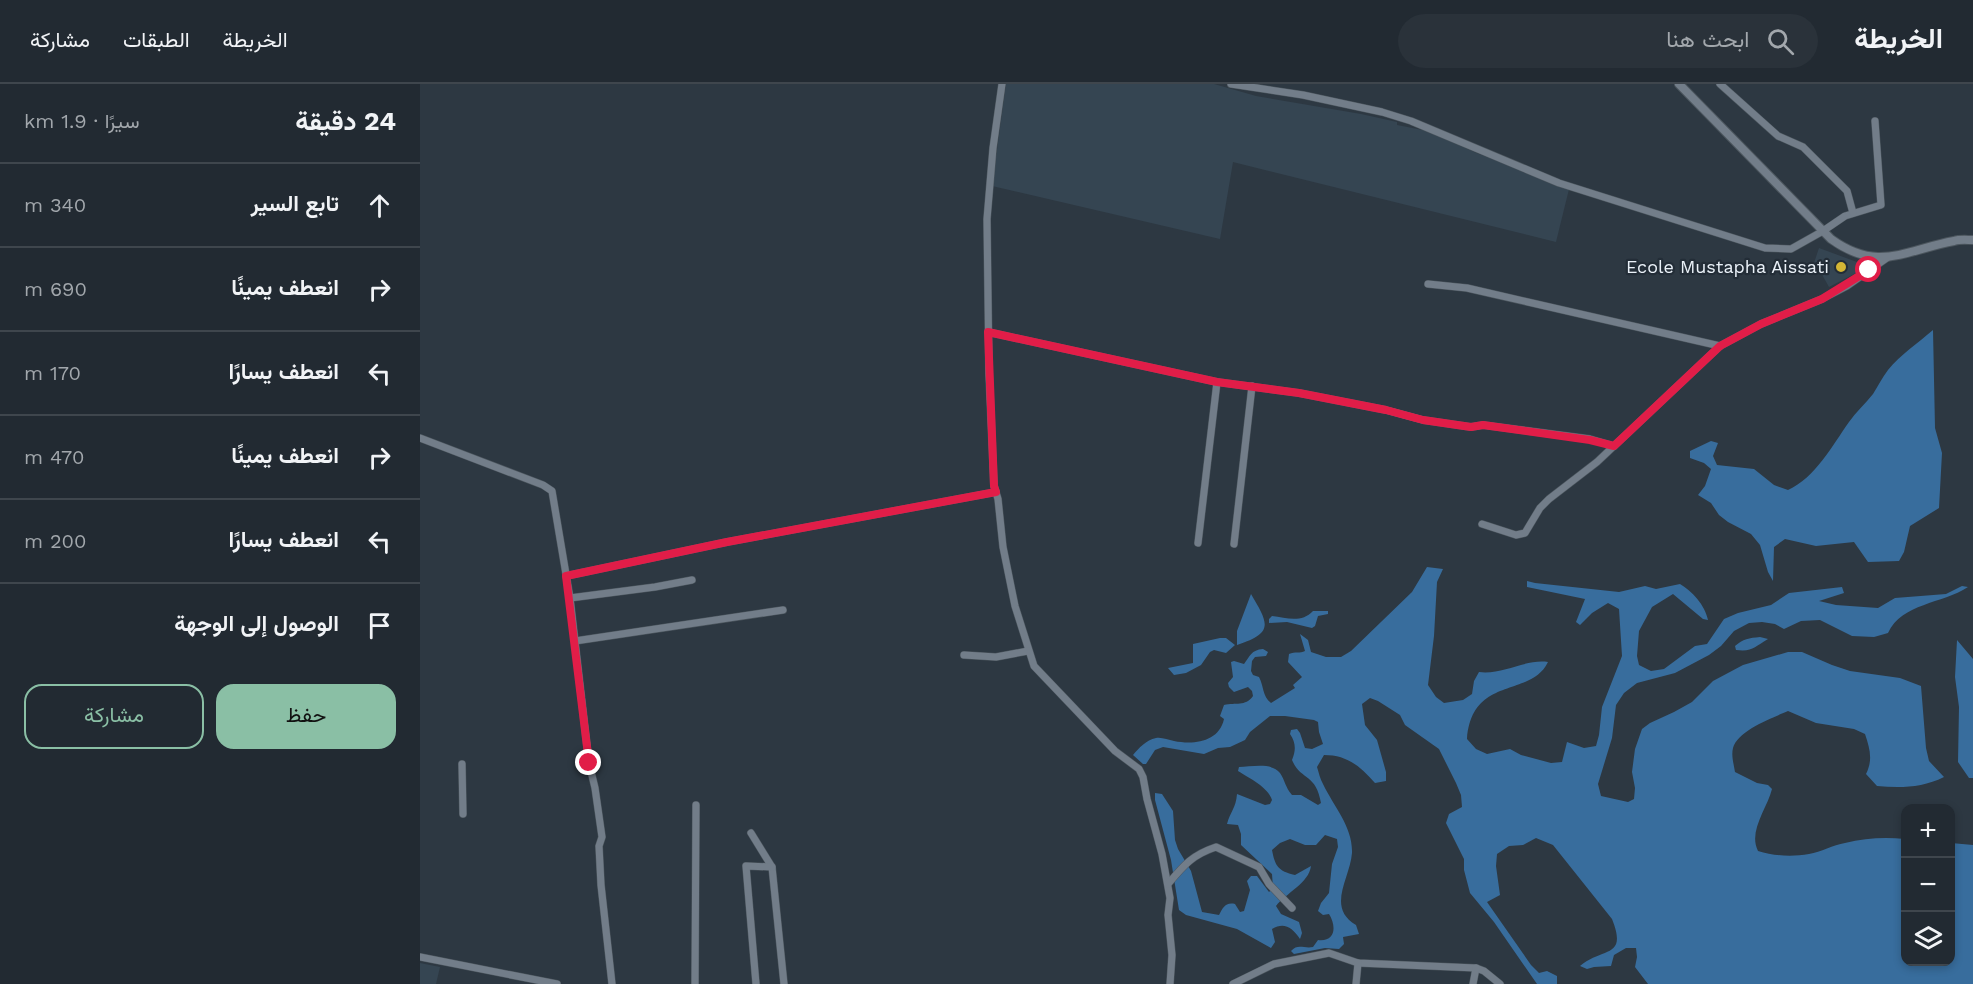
<!DOCTYPE html>
<html lang="ar">
<meta charset="utf-8">
<style>
:root{--surface:#222a32;--page:#2a323a;--text:#f1f3f6;--muted:#a2a7ac;--line:#3f464d;--accent:#8abfa5}
body{margin:0;font-family:"Work Sans",Vazirmatn,sans-serif;background:var(--page);color:var(--text);direction:rtl}
.controls{position:absolute;right:18px;bottom:18px;display:grid;overflow:hidden;border-radius:12px;box-shadow:0 3px 9px #0003}
.controls button{width:54px;height:54px;display:grid;place-items:center;padding:0;border:0;border-bottom:2px solid var(--line);background:var(--surface);color:var(--text);font:30px sans-serif}
.stop{position:absolute;width:18px;height:18px;margin:-14px;border:4px solid #e11d48;border-radius:50%;background:#fff}
.stop.end{background:#e11d48;border-color:#fff;box-shadow:0 2px 6px #0008}
.list{margin:0;padding:0;list-style:none}
h2{display:flex;justify-content:space-between;align-items:center;height:78px;margin:0;padding:0 24px;font-size:26px}
h2 small{font-size:20px;font-weight:400;color:var(--muted)}
.list li{display:grid;grid-template-columns:39px 1fr auto;gap:18px;align-items:center;box-sizing:border-box;height:84px;padding:0 24px;border-top:2px solid var(--line)}
.list b{display:block;font-size:22px;white-space:nowrap}
.list em{font-size:20px;font-style:normal;color:var(--muted)}
.actions{display:flex;gap:12px;padding:18px 24px}
.actions a{flex:1;padding:14px 0;border:2px solid var(--accent);border-radius:18px;text-align:center;font-size:21px;color:var(--accent)}
.actions .main{background:var(--accent);color:#111}
.icon{flex:none;width:33px;height:33px;fill:none;stroke:currentColor;stroke-width:2;stroke-linecap:round;stroke-linejoin:round}
.map{position:relative;flex:none;width:1553px;height:900px;overflow:hidden;direction:ltr}
header{display:flex;align-items:center;gap:36px;box-sizing:border-box;height:84px;padding:0 30px;background:var(--surface);border-bottom:2px solid var(--line)}
header strong{font-size:28px}
nav{display:flex;gap:33px;margin-inline-start:auto;font-size:21px}
.search{width:420px;height:54px;background:var(--page);display:flex;align-items:center;gap:15px;box-sizing:border-box;padding:0 21px;border-radius:33px;color:var(--muted);font-size:22px}
main{display:flex}
aside{flex:1;background:var(--surface)}
.map>svg:first-child{display:block}
</style>
<header>
<strong>الخريطة</strong>
<div class="search"><svg class="icon" aria-label="search" viewBox="0 0 24 24"><circle cx="10" cy="10" r="6"/><path d="M15 15l6 6"/></svg>ابحث هنا</div>
<nav><a>الخريطة</a><a>الطبقات</a><a>مشاركة</a></nav>
</header>
<main>
<div class="map">
<svg width="1553" height="900" viewBox="0 0 1553 900">
<rect width="100%" height="100%" fill="#2d3842"/>
<!-- built -->
<g fill="#354552">
<path d="M 586,0 L 794,0 L 836,12 L 941,30 L 977,38 L 977,41 L 1008,47 L 1059,70 L 1150,101 L 1136,158 L 813,78 L 800,155 L 572,102 Z"/>
<path d="M 1399,164 L 1445,181 L 1444,185 L 1409,203 L 1396,180 L 1394,179 Z"/>
<path d="M 0,879 L 20,883 L 16,900 L 0,900 Z"/>
</g>
<!-- forest -->
<g fill="#386d9d">
<path d="M 1513,246 L 1515,344 L 1522,369 L 1519,424 L 1490,442 L 1484,468 L 1479,477 L 1448,478 L 1434,458 L 1396,462 L 1365,455 L 1354,463 L 1353,497 L 1348,488 L 1340,461 L 1331,450 L 1308,438 L 1299,431 L 1291,419 L 1278,411 L 1285,402 L 1291,385 L 1284,379 L 1270,374 L 1270,367 L 1291,357 L 1298,359 L 1293,372 L 1297,381 L 1334,385 L 1354,401 L 1368,406 C 1395,394 1412,362 1429,338 C 1436,328 1445,320 1453,310 C 1458,302 1462,294 1468,286 C 1480,271 1498,259 1513,246 Z"/>
<path d="M 1007,483 L 1023,485 L 1017,498 L 1014,552 L 1008,601 L 1016,613 L 1024,619 L 1043,616 L 1052,610 L 1054,597 L 1059,588 C 1083,591 1104,575 1128,578 C 1111,614 1052,591 1047,655 L 1056,665 L 1067,670 L 1090,665 L 1101,671 L 1131,679 L 1142,678 L 1147,658 L 1164,664 L 1176,662 L 1179,651 L 1182,623 L 1202,572 L 1199,525 L 1188,519 L 1172,529 L 1160,541 L 1156,538 L 1165,515 L 1107,503 L 1107,497 L 1115,499 L 1199,508 L 1225,502 L 1236,505 L 1260,500 C 1272,507 1285,521 1288,536 L 1283,535 L 1253,510 L 1232,523 L 1219,547 L 1217,572 L 1219,581 L 1231,587 L 1244,585 L 1275,562 L 1287,560 L 1304,535 L 1318,529 L 1351,521 L 1369,509 L 1422,503 L 1424,509 L 1399,517 L 1416,521 L 1458,524 L 1475,514 L 1526,510 L 1542,502 L 1548,503 C 1522,520 1482,519 1468,549 L 1454,553 L 1432,552 L 1400,536 L 1381,537 L 1364,545 L 1355,540 L 1342,538 L 1329,539 L 1314,547 L 1301,562 L 1289,571 L 1255,589 L 1217,599 L 1204,609 L 1196,621 L 1192,654 L 1178,700 L 1181,712 L 1208,718 L 1214,715 L 1215,704 L 1212,688 L 1215,665 L 1222,645 L 1230,639 L 1254,628 L 1272,618 L 1293,597 L 1323,581 L 1368,568 L 1382,568 L 1412,581 L 1430,587 L 1480,594 L 1501,602 L 1506,664 L 1509,677 L 1524,693 C 1502,704 1480,704 1457,702 L 1446,690 C 1453,676 1450,665 1445,650 L 1434,645 L 1396,639 L 1368,627 C 1352,634 1318,646 1313,664 C 1311,672 1314,681 1315,688 L 1337,699 L 1348,701 L 1352,705 C 1347,725 1328,747 1338,767 C 1354,772 1372,773 1389,770 C 1401,768 1413,761 1425,759 C 1445,754 1465,753 1485,755 L 1486,878 L 1530,878 L 1531,759 L 1553,761 L 1553,900 L 1228,900 L 1215,883 L 1217,873 L 1216,864 L 1206,864 L 1194,871 L 1191,882 L 1174,883 L 1167,885 L 1160,882 C 1182,863 1208,875 1192,835 L 1133,761 L 1116,754 L 1103,761 L 1089,762 L 1077,770 L 1076,782 L 1080,811 L 1067,818 L 1111,881 L 1119,889 L 1127,887 L 1137,892 L 1137,900 L 1117,900 L 1074,838 L 1050,809 L 1044,786 L 1044,775 L 1026,739 L 1029,730 L 1042,723 L 1041,711 L 1036,699 L 1019,665 L 985,641 L 980,631 L 958,617 L 950,614 L 942,620 L 945,641 L 957,656 L 966,688 L 966,697 L 955,699 C 940,682 927,671 904,671 L 897,683 C 899,689 900,695 903,700 C 914,723 933,743 932,769 C 930,795 906,823 936,841 L 939,850 L 923,853 L 924,860 L 919,865 L 905,864 L 874,870 L 871,867 C 878,859 884,865 893,863 L 898,856 C 915,858 917,843 909,830 L 903,831 L 898,827 L 901,819 L 909,809 L 912,780 L 918,763 L 917,755 L 905,751 L 896,761 L 885,761 L 870,755 L 860,759 L 852,766 C 855,782 858,787 875,791 L 891,782 C 889,799 866,809 856,822 L 861,830 L 879,838 L 882,849 L 880,855 C 872,843 864,838 852,845 L 855,858 L 851,864 L 817,845 L 766,831 L 759,826 L 751,776 L 735,716 L 735,709 L 742,710 L 753,727 L 755,756 L 758,765 L 771,787 L 782,828 L 799,831 C 803,824 805,818 815,820 L 820,828 L 824,827 L 830,806 L 827,797 L 831,792 L 837,792 L 849,808 L 853,804 L 852,790 L 821,761 L 821,750 L 818,741 L 807,740 C 810,728 816,724 817,710 L 845,721 L 850,720 L 852,716 C 848,703 829,694 818,687 L 819,683 C 831,683 852,678 860,689 C 865,696 865,703 872,711 L 881,711 L 898,721 L 901,719 C 896,689 881,697 872,676 C 876,666 876,659 870,650 L 871,646 L 877,645 L 880,649 L 885,664 L 892,665 L 903,660 L 899,648 L 898,638 L 894,636 L 865,632 L 850,632 L 830,648 L 825,656 L 810,663 L 798,664 L 784,670 L 743,663 L 735,666 L 726,680 L 723,680 L 713,671 C 719,664 726,656 736,654 C 742,653 748,656 754,657 C 774,661 799,658 804,635 L 800,632 L 804,621 C 816,618 825,623 833,612 L 832,607 L 828,603 L 814,608 L 809,603 L 808,599 L 813,593 L 811,578 L 814,577 L 824,580 C 830,572 831,566 843,565 L 848,568 L 846,572 L 835,573 L 832,577 L 831,587 L 833,591 L 839,593 C 844,602 842,612 851,619 L 875,604 L 873,601 L 882,593 L 868,578 L 869,570 C 875,567 880,570 885,567 L 880,550 L 888,556 L 891,568 L 906,573 L 921,573 L 931,567 L 992,508 Z"/>
<path d="M 831,510 C 848,539 855,549 817,561 L 817,547 Z"/>
<path d="M 893,527 L 908,527 L 908,530 L 898,532 L 895,542 L 892,544 L 867,538 L 849,539 L 849,535 L 852,532 C 867,534 882,539 893,527 Z"/>
<path d="M 1340,553 L 1348,555 C 1334,563 1333,568 1316,566 L 1315,562 C 1323,555 1329,554 1340,553 Z"/>
<path d="M 800,554 L 806,554 L 815,561 L 806,569 L 794,566 L 790,568 L 781,581 L 766,589 L 754,591 L 748,584 L 773,579 L 773,560 Z"/>
<path d="M 1537,556 L 1553,575 L 1553,694 L 1549,694 L 1538,678 L 1539,623 L 1535,593 Z"/>
</g>
<g fill="none" stroke-linecap="round" stroke-linejoin="round">
<!-- minor casing -->
<g stroke="#4c565e" stroke-width="8">
<g id="minor">
<path d="M 582,0 L 573,64 L 567,135 L 569,289 L 574,402 L 578,415 L 583,463 L 595,522 L 614,582 L 695,667 L 719,685 L 723,693 L 727,715 L 742,770 L 750,814 L 748,831 L 752,871 L 750,900"/>
<path d="M 811,0 L 883,11 L 962,28 L 991,37 L 1139,99 L 1345,164 L 1371,165 L 1403,147 L 1425,132 L 1461,121 L 1455,37"/>
<path d="M 1300,0 L 1358,52 L 1383,63 L 1427,107 L 1433,129"/>
<path d="M 1008,200 L 1047,204 L 1300,262"/>
<path d="M 568,248 L 797,298 L 879,309 L 966,326 L 1003,336 L 1051,343 L 1063,341 L 1170,355 L 1194,362"/>
<path d="M 0,354 L 123,401 L 132,407 L 150,514 L 169,679 L 175,704 L 182,753 L 179,762 L 181,801 L 192,900"/>
<path d="M 1062,440 L 1096,451 L 1105,449 L 1120,424 L 1129,415 L 1177,378 L 1300,262 L 1341,240 L 1402,215 L 1427,202 L 1467,174"/>
<path d="M 778,459 L 797,298"/>
<path d="M 814,460 L 832,302"/>
<path d="M 146,492 L 307,458 L 576,408"/>
<path d="M 150,514 L 235,503 L 272,496"/>
<path d="M 155,557 L 363,526"/>
<path d="M 544,571 L 576,573 L 608,567"/>
<path d="M 42,680 L 43,730"/>
<path d="M 331,749 L 352,783 L 364,900"/>
<path d="M 748,800 C 764,781 772,771 796,763 L 839,783 L 849,800 L 872,824"/>
<path d="M 0,873 L 137,900"/>
<path d="M 275,900 L 276,721"/>
<path d="M 336,900 L 326,782 L 352,783"/>
<path d="M 813,900 L 854,880 L 909,869 L 938,879 L 1056,884 L 1064,887 L 1080,900"/>
<path d="M 936,900 L 938,879"/>
<path d="M 1053,900 L 1056,884"/>
</g>
</g>
<!-- tertiary casing -->
<g stroke="#4c565e" stroke-width="10">
<path id="tertiary" d="M 1259,0 L 1411,155 C 1458,189 1485,166 1534,157 C 1540,155 1547,156 1553,156"/>
</g>
<!-- minor -->
<use href="#minor" stroke="#727d89" stroke-width="7"/>
<!-- tertiary -->
<use href="#tertiary" stroke="#727d89" stroke-width="8"/>
</g>
<g fill="none" stroke-linecap="round" stroke-linejoin="round">
<!-- route -->
<path stroke="#e11d48" stroke-width="8" d="M 169,679 L 146,492 L 307,458 L 576,408 L 574,402 L 568,248 L 797,298 L 879,309 L 966,326 L 1003,336 L 1051,343 L 1063,341 L 1170,356 L 1194,362 L 1300,262 L 1341,240 L 1402,215 L 1449,186"/>
</g>
<!-- markers -->
<circle fill="#d3b635" stroke="#232d37" stroke-width="2" cx="1421" cy="183" r="6"/>
<g text-anchor="middle" stroke-width="4.5" stroke-linejoin="round" paint-order="stroke">
<!-- poi labels -->
<g font-size="18" fill="#eaf1f8" stroke="#232d37" text-anchor="end">
<text x="1409" y="189">Ecole Mustapha Aissati</text>
</g>
</g>
</svg>
<div class="controls">
<button>+</button>
<button>−</button>
<button><svg class="icon" aria-label="layers" viewBox="0 0 24 24"><path d="M12 4l9 5-9 5-9-5zM3 14l9 5 9-5"/></svg></button>
</div>
<div class="stop" style="left:1449px;top:186px"></div>
<div class="stop end" style="left:169px;top:679px"></div>
</div>
<aside>
<h2>24 دقيقة<small>سيرًا · 1.9 km</small></h2>
<ul class="list">
<li><svg class="icon" aria-label="ahead" viewBox="0 0 24 24"><path d="M12 20V5M6 11l6-6 6 6"/></svg><div><b>تابع السير</b></div><em>340 m</em></li>
<li><svg class="icon" aria-label="right" viewBox="0 0 24 24"><path d="M7 20v-9h11M14 6l5 5-5 5"/></svg><div><b>انعطف يمينًا</b></div><em>690 m</em></li>
<li><svg class="icon" aria-label="left" viewBox="0 0 24 24"><path d="M17 20v-9H6M10 6l-5 5 5 5"/></svg><div><b>انعطف يسارًا</b></div><em>170 m</em></li>
<li><svg class="icon" aria-label="right" viewBox="0 0 24 24"><path d="M7 20v-9h11M14 6l5 5-5 5"/></svg><div><b>انعطف يمينًا</b></div><em>470 m</em></li>
<li><svg class="icon" aria-label="left" viewBox="0 0 24 24"><path d="M17 20v-9H6M10 6l-5 5 5 5"/></svg><div><b>انعطف يسارًا</b></div><em>200 m</em></li>
<li><svg class="icon" aria-label="arrive" viewBox="0 0 24 24"><path d="M6 21V4h12l-3 4 3 4H6"/></svg><div><b>الوصول إلى الوجهة</b></div></li>
</ul>
<div class="actions"><a class="main">حفظ</a><a>مشاركة</a></div>
</aside>
</main>
